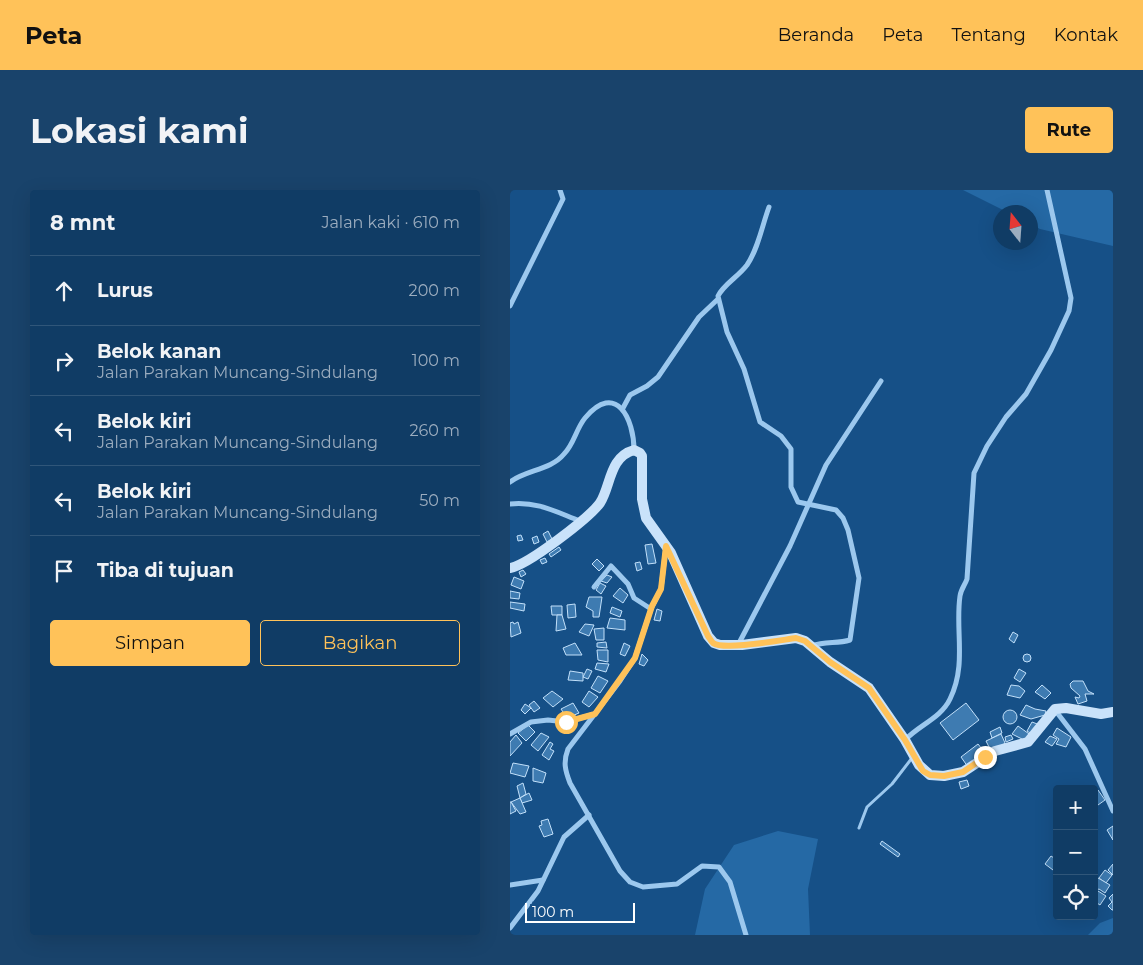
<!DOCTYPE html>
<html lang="id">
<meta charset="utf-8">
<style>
:root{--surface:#103c65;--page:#19436b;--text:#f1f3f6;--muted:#9cadbf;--line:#305679;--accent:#ffc259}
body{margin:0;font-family:Montserrat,sans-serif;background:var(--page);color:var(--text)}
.controls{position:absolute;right:15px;bottom:15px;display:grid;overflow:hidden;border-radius:5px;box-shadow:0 5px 20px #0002}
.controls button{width:45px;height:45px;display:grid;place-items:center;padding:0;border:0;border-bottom:1px solid var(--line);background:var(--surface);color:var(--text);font:25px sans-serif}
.compass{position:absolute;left:483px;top:15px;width:45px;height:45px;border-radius:50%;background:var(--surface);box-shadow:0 5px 20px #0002;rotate:343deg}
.scale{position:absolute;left:15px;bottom:12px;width:110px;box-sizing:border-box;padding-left:5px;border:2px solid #fff;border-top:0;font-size:14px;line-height:18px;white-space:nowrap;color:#fff;-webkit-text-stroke:4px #165087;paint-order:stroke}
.stop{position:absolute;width:15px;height:15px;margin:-11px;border:4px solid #ffc259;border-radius:50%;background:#fff}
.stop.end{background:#ffc259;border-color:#fff;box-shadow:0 1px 5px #0008}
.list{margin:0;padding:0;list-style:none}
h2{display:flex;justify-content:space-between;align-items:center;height:65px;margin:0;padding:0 20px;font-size:21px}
h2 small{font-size:16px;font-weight:400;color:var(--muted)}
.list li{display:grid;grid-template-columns:32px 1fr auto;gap:15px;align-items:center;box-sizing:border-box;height:70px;padding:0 20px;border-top:1px solid var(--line)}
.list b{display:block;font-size:19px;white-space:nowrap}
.list p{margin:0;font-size:16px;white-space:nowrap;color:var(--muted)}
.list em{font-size:16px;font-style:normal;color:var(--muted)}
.actions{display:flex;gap:10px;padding:15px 20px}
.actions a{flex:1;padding:11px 0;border:1px solid var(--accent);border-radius:5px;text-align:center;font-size:18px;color:var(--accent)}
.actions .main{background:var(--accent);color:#111}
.icon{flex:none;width:28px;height:28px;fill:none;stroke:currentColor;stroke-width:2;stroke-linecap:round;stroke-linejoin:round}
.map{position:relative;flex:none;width:603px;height:745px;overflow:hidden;border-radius:5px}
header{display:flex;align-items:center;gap:30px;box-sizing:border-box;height:70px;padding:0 25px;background:var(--accent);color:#111}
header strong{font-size:24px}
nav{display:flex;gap:28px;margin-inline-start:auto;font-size:18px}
.intro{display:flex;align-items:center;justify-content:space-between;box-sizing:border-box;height:120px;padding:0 30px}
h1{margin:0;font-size:35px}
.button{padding:12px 22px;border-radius:5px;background:var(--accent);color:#111;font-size:18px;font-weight:700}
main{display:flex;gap:30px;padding:0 30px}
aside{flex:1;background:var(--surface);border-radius:5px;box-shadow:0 5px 20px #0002}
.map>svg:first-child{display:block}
</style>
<header>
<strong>Peta</strong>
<nav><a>Beranda</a><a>Peta</a><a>Tentang</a><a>Kontak</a></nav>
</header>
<div class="intro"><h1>Lokasi kami</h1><a class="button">Rute</a></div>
<main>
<aside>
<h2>8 mnt<small>Jalan kaki · 610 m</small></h2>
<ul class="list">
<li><svg class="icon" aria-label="ahead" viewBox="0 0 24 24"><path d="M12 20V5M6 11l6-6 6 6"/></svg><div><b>Lurus</b></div><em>200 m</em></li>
<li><svg class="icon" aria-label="right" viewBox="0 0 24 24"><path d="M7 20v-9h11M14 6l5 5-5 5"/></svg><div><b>Belok kanan</b><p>Jalan Parakan Muncang-Sindulang</p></div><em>100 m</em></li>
<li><svg class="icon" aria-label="left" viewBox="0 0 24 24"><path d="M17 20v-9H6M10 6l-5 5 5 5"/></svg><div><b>Belok kiri</b><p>Jalan Parakan Muncang-Sindulang</p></div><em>260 m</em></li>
<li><svg class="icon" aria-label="left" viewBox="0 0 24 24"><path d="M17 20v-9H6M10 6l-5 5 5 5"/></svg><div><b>Belok kiri</b><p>Jalan Parakan Muncang-Sindulang</p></div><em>50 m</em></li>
<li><svg class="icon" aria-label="arrive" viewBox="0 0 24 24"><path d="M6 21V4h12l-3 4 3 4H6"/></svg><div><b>Tiba di tujuan</b></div></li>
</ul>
<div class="actions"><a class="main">Simpan</a><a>Bagikan</a></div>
</aside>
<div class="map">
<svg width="603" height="745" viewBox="0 0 603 745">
<rect width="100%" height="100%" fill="#165087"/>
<!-- green -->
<g fill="#2569a5">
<path d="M 453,0 L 603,0 L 603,56 L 530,39 L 521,34 L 520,22 L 497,22 Z"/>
<path d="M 268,641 L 308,649 L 298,699 L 300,745 L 185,745 L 195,699 L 224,655 Z"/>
<path d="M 603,728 L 603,745 L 578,745 L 590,733 Z"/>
</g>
<!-- building -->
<g fill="#3e7bb1" stroke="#c2e0fa">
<path d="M 38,341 L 42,349 L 37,352 L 33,344 Z"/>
<path d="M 11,345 L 13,350 L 8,351 L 7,346 Z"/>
<path d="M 27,346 L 29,352 L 24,354 L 22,348 Z"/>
<path d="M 142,354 L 146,373 L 138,374 L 135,355 Z"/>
<path d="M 49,357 L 51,360 L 41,367 L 39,364 Z"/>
<path d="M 35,368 L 37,372 L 32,374 L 30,370 Z"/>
<path d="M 87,369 L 94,376 L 89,381 L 82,374 Z"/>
<path d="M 130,372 L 132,379 L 127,381 L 125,373 Z"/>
<path d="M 13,380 L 16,384 L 11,387 L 9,382 Z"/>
<path d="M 97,385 L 102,387 L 97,393 L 91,391 Z"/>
<path d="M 4,387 L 14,391 L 11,399 L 1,395 Z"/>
<path d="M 90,393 L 96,396 L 91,404 L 86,400 Z"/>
<path d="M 110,398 L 118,405 L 113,413 L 103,406 Z"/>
<path d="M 0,401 L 10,403 L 9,409 L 0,408 Z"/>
<path d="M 79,407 L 92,407 L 89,427 L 83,427 L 83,421 L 76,417 Z"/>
<path d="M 0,412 L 15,414 L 14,421 L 0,418 Z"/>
<path d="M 65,414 L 66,427 L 58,428 L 57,415 Z"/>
<path d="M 41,416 L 52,416 L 52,425 L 42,425 Z"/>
<path d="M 102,417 L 112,421 L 110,427 L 100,423 Z"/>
<path d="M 147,419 L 152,421 L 150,431 L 144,430 Z"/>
<path d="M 47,425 L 52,425 L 56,439 L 46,441 Z"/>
<path d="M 100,428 L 115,430 L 115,440 L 97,438 Z"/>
<path d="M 3,432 L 4,434 L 8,432 L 11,443 L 1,447 L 0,433 Z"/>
<path d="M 75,434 L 84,435 L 79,446 L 69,442 Z"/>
<path d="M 94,438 L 94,450 L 86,450 L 84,439 Z"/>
<path d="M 503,442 L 508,445 L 504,453 L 499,449 Z"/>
<path d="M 96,452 L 97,458 L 87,457 L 87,453 Z"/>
<path d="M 65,453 L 72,465 L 56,465 L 53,458 Z"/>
<path d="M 114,453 L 120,456 L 115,466 L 110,464 Z"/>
<path d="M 87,460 L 98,460 L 98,472 L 88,470 Z"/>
<path d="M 132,464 L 138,470 L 134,476 L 129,474 Z"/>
<circle cx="517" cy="468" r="4"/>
<path d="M 87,473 L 99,474 L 96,482 L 85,479 Z"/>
<path d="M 77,479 L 82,481 L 78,489 L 73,487 Z"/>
<path d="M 509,479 L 516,483 L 510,492 L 504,488 Z"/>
<path d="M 60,481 L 73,483 L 73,491 L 58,490 Z"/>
<path d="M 88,486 L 98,491 L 90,503 L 81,498 Z"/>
<path d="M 563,491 L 573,491 L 578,501 L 584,504 L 575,504 L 577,511 L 568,514 L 565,507 L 569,508 L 570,506 L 561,498 L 560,494 Z"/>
<path d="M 501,495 L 509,496 L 515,501 L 510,508 L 497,505 Z"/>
<path d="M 532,495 L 541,503 L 535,509 L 525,502 Z"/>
<path d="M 42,501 L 53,509 L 43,517 L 33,508 Z"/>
<path d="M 79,501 L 88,507 L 79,517 L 72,512 Z"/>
<path d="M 24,511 L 30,518 L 24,522 L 19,515 Z"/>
<path d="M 63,513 L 69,523 L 57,528 L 51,519 Z"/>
<path d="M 456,513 L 469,530 L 443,550 L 430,533 Z"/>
<path d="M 15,514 L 21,518 L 15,524 L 11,520 Z"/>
<path d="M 516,515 L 525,519 L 536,521 L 535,525 L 521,529 L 510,525 Z"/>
<circle cx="500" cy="527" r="7"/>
<path d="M 522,532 L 530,535 L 523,545 L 517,541 Z"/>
<path d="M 18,535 L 25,542 L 16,551 L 8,543 Z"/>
<path d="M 508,536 L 522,546 L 516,551 L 502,544 Z"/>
<path d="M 490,537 L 492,543 L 482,548 L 480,542 Z"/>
<path d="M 547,538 L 561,547 L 556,557 L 546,554 L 549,549 L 543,545 Z"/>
<path d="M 31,543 L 39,547 L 28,561 L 21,555 Z"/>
<path d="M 491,544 L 495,553 L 488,559 L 480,559 L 476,551 Z"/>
<path d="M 6,545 L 12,553 L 0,566 L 0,552 Z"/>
<path d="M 501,545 L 503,549 L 496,552 L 495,547 Z"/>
<path d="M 540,546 L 547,549 L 542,556 L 535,552 Z"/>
<path d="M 40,552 L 43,554 L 40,559 L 44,561 L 39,570 L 32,565 Z"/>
<path d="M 468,554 L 476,564 L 458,577 L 451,567 Z"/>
<path d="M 3,573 L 19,576 L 15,587 L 0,583 Z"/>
<path d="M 23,578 L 36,583 L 33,593 L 23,591 Z"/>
<path d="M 457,590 L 459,596 L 451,599 L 449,592 Z"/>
<path d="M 13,593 L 16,604 L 10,608 L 7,596 Z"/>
<path d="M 588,600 L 595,610 L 588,615 L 584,610 L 584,602 Z"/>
<path d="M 19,603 L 22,610 L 12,613 L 10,608 Z"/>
<path d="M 10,608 L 16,622 L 10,624 L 1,612 Z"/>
<path d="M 1,612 L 6,621 L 0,624 L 0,612 Z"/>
<path d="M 38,629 L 43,644 L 34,647 L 29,636 L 32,635 L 31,631 Z"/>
<path d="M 603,636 L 603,650 L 597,640 Z"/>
<path d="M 372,651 L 390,664 L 388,667 L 370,654 Z"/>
<path d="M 541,666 L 547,670 L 547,683 L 535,674 Z"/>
<path d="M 603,674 L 603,685 L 598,680 Z"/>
<path d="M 595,680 L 602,685 L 596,693 L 589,688 Z"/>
<path d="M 588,688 L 600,695 L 595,703 L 589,699 L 584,701 L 584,695 Z"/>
<path d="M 588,701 L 596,706 L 590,715 L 584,711 Z"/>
<path d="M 603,704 L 603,720 L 602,720 L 598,716 L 602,712 L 599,708 Z"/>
</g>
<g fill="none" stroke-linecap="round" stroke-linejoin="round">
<!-- lane -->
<path stroke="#9cc8ee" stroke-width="3" d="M 349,638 L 357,617 L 382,594 L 402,568"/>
<!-- street -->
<g stroke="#9cc8ee" stroke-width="5">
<path d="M 259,17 C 252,36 248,59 237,75 C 228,87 214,94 208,106 L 217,142 L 234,179 L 250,232 L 271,246 L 281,259 L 281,297 L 288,312 L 326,320 L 333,328 L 338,340 L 349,388 L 340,450 C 327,454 315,451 302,456"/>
<path d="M 0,116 L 53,9 L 50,0"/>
<path d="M 113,218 L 120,205 L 137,196 L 148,187 L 189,127 L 208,109"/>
<path d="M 0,292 C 16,280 41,280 54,264 C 64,254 66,239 75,228 C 106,191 124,229 124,260"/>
<path d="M 0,314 C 27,311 46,322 70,331"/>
<path d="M 156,356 L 151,399 L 141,419 L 125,468 L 110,491 L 58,559 C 53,572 55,580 60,593 L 110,681 L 120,692 L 133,697 L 167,694 L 192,676 L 209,677 L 220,692 L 236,745"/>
<path d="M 84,397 L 101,376 L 118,394 L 124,408 L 141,419"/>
<path d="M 228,455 L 280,356 L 316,275 L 371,191"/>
<path d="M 545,520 L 575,559 L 603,621"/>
<path d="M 0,544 L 21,532 L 38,530 L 56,532 L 85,524"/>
<path d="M 395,550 C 409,535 431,528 440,509 C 457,475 445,440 450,406 C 451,399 455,395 457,389 L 464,283 L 477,256 L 496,227 L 516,204 L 541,160 L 559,121 L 561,108 L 537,0"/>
<path d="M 0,695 L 33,690"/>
<path d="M 0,738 L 28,701 L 54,647 L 79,625"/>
</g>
<!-- secondary -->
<path stroke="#c9e2fa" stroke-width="10" d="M 0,378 C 18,375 79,328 90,313 C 101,296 99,267 124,260 L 130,263 L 132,266 L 132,309 L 136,328 L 161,363 L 198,446 L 204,453 L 210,455 L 232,455 L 286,448 L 295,451 L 320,472 L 359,498 L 395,550 L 409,575 L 420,585 L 434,586 L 453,582 L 485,561 L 518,552 L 545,519 L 556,518 L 591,524 L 603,522"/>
</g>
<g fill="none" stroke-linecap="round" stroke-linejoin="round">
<!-- route -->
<path stroke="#ffc259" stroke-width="6" d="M 56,532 L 85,524 L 125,468 L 142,416 L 151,399 L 156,356 L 198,446 C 200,449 201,451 203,453 C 214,461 271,450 286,448 L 295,451 L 320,472 L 359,498 L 395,550 L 413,581 L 420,585 L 434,586 L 453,582 L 475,567"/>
</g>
</svg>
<div class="controls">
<button>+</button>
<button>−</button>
<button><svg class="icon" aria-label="locate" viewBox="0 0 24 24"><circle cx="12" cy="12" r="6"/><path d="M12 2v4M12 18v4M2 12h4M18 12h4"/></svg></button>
</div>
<svg class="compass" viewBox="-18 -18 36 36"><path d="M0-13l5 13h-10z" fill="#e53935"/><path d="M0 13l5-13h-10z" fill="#9cadbf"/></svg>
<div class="scale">100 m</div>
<div class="stop" style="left:56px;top:532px"></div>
<div class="stop end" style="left:475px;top:567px"></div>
</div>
</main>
